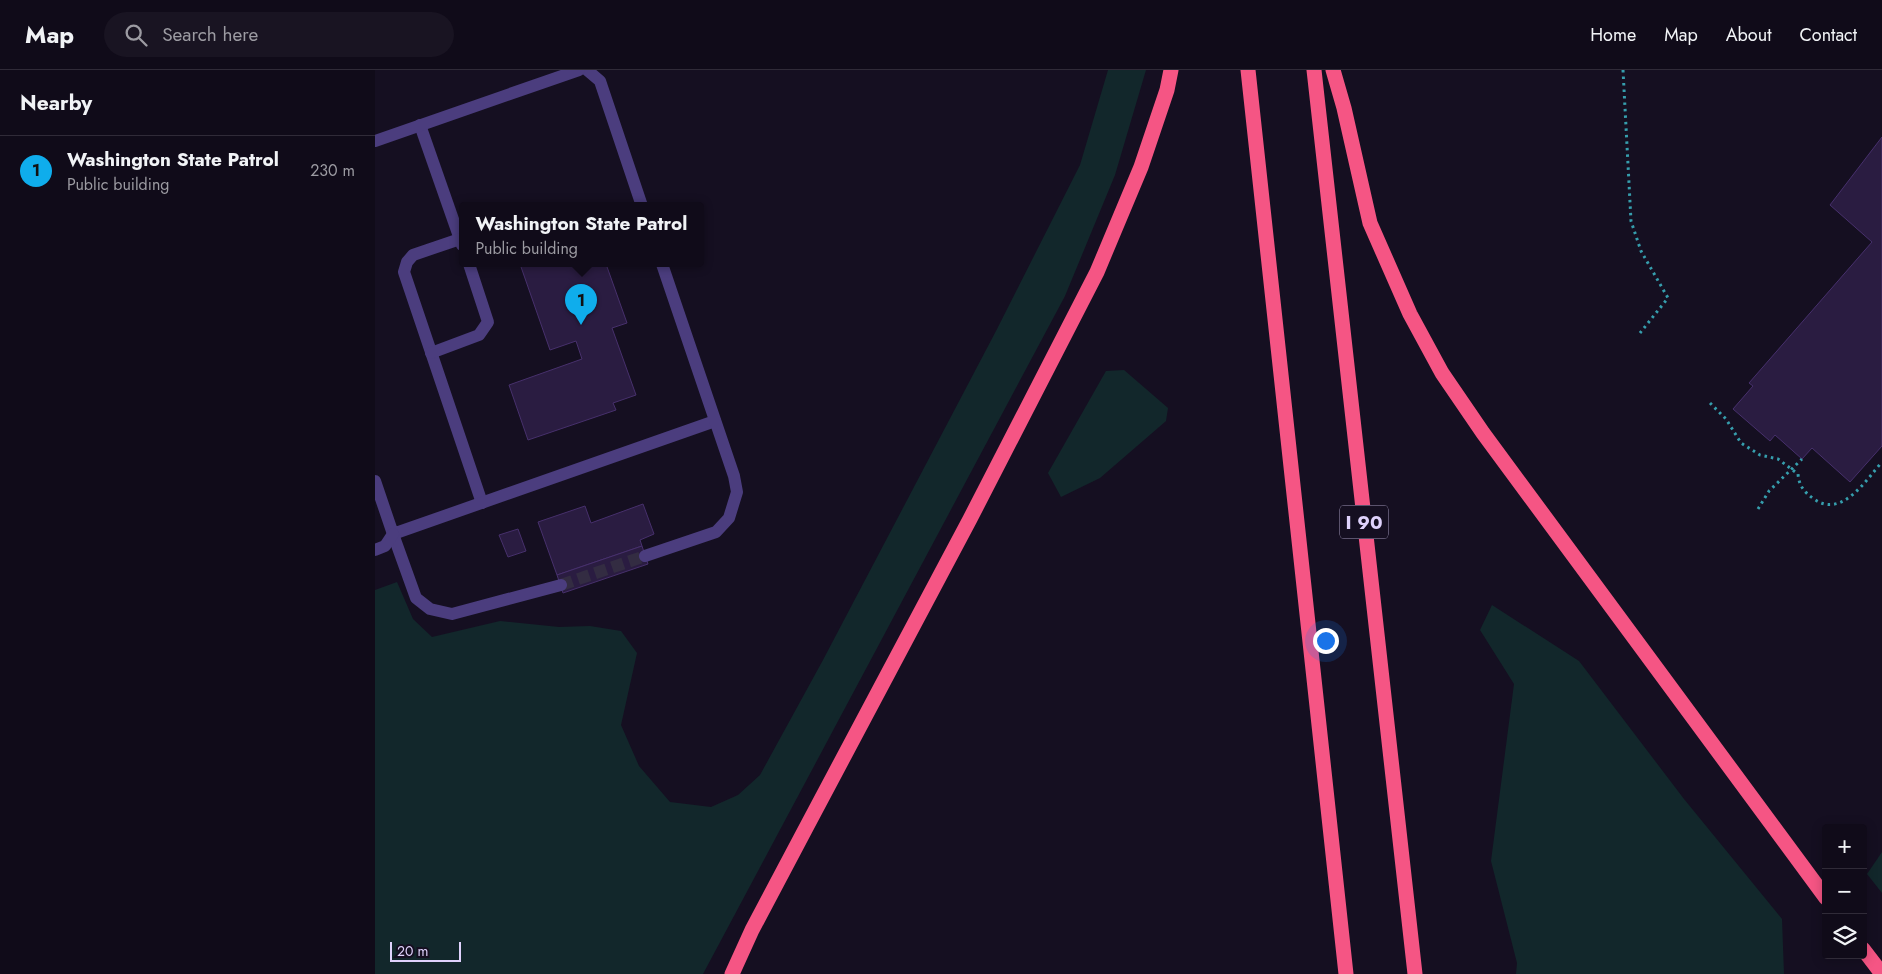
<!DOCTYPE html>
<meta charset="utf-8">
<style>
:root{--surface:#100b19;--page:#191422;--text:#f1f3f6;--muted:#9c9ba2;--line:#302b38;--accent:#0fadec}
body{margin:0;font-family:Jost,sans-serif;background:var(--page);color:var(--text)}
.controls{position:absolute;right:15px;bottom:15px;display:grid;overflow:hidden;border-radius:5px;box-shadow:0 2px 12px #0003}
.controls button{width:45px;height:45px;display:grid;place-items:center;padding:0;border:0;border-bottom:1px solid var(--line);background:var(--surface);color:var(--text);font:25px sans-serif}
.scale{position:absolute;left:15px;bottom:12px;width:71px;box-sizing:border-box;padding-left:5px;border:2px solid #dfd2fc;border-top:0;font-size:14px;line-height:18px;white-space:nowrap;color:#dfd2fc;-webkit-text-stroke:4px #150f21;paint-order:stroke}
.you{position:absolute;left:950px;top:570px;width:18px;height:18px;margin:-12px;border:4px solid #fff;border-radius:50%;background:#1a73e8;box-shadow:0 0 0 8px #1a73e833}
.badge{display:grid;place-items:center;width:32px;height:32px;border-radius:50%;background:var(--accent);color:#111;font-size:16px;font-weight:700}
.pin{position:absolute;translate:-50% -41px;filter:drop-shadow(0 1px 2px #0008)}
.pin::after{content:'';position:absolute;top:26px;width:18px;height:15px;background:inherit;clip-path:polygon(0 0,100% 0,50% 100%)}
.popup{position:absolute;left:84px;top:132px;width:245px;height:65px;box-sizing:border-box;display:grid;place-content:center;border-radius:5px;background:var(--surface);filter:drop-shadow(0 1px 4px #0005);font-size:16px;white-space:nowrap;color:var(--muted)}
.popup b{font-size:19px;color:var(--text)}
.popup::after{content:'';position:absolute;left:50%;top:100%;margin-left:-10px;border:10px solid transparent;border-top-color:var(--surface)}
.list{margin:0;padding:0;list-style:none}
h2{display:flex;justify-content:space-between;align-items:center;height:65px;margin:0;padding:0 20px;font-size:21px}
h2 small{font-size:16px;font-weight:400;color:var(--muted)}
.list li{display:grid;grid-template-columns:32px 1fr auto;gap:15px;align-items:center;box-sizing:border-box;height:70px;padding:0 20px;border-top:1px solid var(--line)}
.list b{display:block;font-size:19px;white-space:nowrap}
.list p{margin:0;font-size:16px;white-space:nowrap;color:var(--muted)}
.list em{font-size:16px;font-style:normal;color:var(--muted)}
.icon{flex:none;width:28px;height:28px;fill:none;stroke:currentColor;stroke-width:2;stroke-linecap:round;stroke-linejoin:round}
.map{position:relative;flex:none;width:1507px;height:904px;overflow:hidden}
header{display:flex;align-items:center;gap:30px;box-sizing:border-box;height:70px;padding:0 25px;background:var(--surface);border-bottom:1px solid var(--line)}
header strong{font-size:24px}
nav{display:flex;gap:28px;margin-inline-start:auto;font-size:18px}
.search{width:350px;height:45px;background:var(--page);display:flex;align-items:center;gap:12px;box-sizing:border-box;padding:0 18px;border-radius:28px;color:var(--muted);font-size:19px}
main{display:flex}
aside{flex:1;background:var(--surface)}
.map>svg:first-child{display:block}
</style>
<header>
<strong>Map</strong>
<div class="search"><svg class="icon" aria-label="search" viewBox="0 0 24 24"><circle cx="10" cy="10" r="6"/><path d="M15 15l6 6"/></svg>Search here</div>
<nav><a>Home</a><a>Map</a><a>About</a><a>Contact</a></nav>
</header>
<main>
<aside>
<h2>Nearby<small></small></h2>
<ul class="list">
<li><span class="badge">1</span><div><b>Washington State Patrol</b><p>Public building</p></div><em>230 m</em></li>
</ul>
</aside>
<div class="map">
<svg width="1507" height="904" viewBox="0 0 1507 904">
<rect width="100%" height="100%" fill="#150f21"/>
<!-- green -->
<g fill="#12272b">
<path d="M 733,0 L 771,0 L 740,105 L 690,226 L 328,904 L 0,904 L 0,520 L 22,512 L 38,549 L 57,567 L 125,551 L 184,557 L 215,556 L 246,561 L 262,583 L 246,655 L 264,696 L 295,732 L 336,737 L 363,725 L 385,705 L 448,590 L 621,261 L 705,95 Z"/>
<path d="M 749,300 L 793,338 L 791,351 L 725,408 L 686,427 L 673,403 L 731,301 Z"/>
<path d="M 1117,535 L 1204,591 L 1309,729 L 1407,849 L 1409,904 L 1141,904 L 1142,893 L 1116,791 L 1139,614 L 1105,560 Z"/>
<path d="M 1507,782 L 1507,823 L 1492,804 Z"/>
</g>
<!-- building -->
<g fill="#2a1c41" stroke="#47306c">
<path d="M 1507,67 L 1507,376 L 1475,412 L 1437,378 L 1427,389 L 1400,365 L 1395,371 L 1358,339 L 1378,316 L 1374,313 L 1497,172 L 1455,135 Z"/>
<path d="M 145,194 L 231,194 L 252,253 L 237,258 L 261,325 L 238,333 L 241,340 L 153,370 L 134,315 L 207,289 L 201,271 L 175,280 Z"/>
<path d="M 268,434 L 279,464 L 265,470 L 267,476 L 182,505 L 163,452 L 210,436 L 216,453 Z"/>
<path d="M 143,459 L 151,481 L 133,487 L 124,465 Z"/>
<path d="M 267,476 L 273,494 L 188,523 L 182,505 Z"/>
</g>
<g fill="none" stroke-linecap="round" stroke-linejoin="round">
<!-- minor-tunnel -->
<path stroke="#332c42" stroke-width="12" stroke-dasharray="12 6" stroke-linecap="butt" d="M 186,515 L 270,486"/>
<!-- path -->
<g stroke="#369ead" stroke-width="3" stroke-dasharray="2.5 4" stroke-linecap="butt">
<path d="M 1248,0 L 1256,151 L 1266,181 L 1293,228 L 1265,263"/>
<path d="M 1335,333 L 1351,349 L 1366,373 L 1385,385 L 1403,389 L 1423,404 C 1424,416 1429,422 1439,429 C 1467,449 1491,410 1507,392"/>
<path d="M 1383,439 L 1394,421 L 1427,389"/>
</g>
<!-- minor -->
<g stroke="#4b3d7e" stroke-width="12">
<path d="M 212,0 L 225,11 L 267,136"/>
<path d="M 45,55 L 87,175"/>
<path d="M 0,71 L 204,0"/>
<path d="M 85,169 L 38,185 L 32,192 L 29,202 L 107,433"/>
<path d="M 56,283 L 104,265 L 113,252 L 94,194"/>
<path d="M 0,411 L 18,464 L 340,351"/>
<path d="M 18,464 L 41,528 L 55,539 L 77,544 L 186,515"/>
<path d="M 0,480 L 10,476 L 18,464"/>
<path d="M 270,486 L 341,462 L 354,448 L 362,422 L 359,406 L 287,194"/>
</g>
<!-- highway -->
<g stroke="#f55584" stroke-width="15">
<path d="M 873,0 L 971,904"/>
<path d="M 939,0 L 1040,904"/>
<path d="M 958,0 L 969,38 L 995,153 L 1035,244 L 1067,303 L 1108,363 L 1451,828"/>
<path d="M 1488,879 L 1507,904"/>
<path d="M 357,904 L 377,860 L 432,756 L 595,449 L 722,202 L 766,97 L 792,20 L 796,0"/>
</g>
</g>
<g text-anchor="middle" stroke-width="4" stroke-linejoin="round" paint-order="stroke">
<!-- shield labels -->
<rect fill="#150f21" stroke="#a298ba" stroke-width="1" x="965" y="435.5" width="48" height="33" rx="4"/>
<g font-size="19" font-weight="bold" fill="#dfd2fc">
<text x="989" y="459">I 90</text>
</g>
</g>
</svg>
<div class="controls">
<button>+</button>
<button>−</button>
<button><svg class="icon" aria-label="layers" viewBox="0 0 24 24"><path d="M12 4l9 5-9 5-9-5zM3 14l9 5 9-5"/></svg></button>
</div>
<div class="scale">20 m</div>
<div class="you"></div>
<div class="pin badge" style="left:206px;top:255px">1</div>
<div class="popup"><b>Washington State Patrol</b>Public building</div>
</div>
</main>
